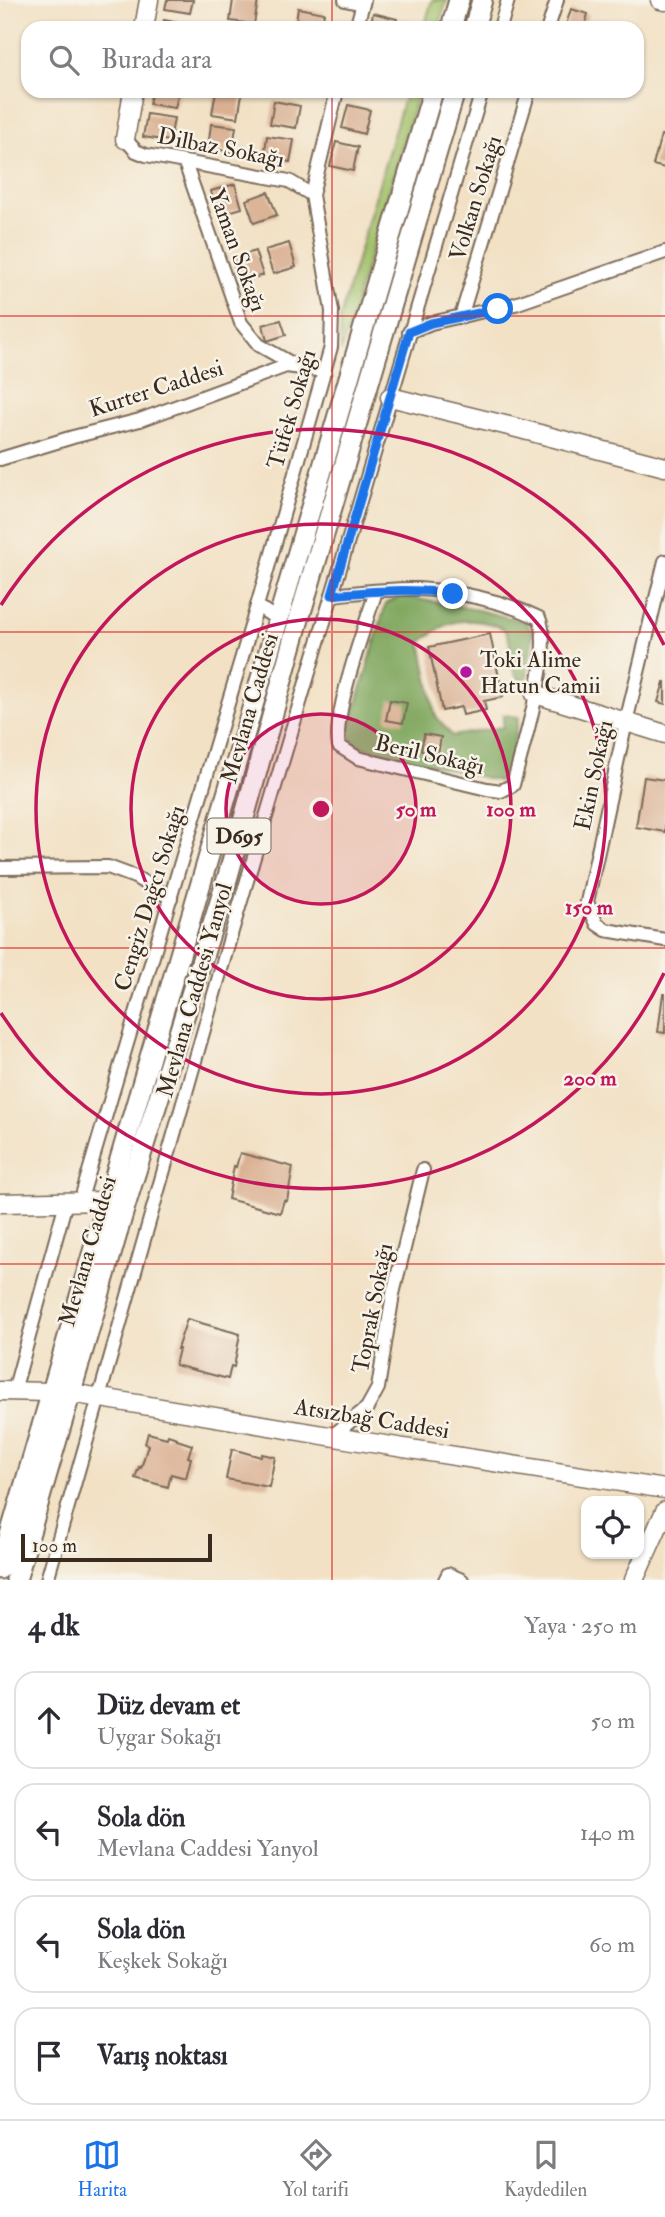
<!DOCTYPE html>
<html lang="tr">
<meta charset="utf-8">
<style>
:root{--surface:#fff;--page:#f2f2f3;--text:#2b2b33;--muted:#7c7c81;--line:#e1e1e2;--accent:#1a73e8}
body{margin:0;font-family:"IM FELL Double Pica",serif;background:var(--page);color:var(--text)}
.controls{position:absolute;right:21px;bottom:21px;display:grid;overflow:hidden;border-radius:14px;box-shadow:0 2px 5px #0004}
.controls button{width:63px;height:63px;display:grid;place-items:center;padding:0;border:0;border-bottom:2px solid var(--line);background:var(--surface);color:var(--text);font:35px sans-serif}
.scale{position:absolute;left:21px;bottom:18px;width:191px;box-sizing:border-box;padding-left:7px;border:4px solid #3b2a1e;border-top:0;font-size:19px;line-height:24px;white-space:nowrap;color:#3b2a1e;-webkit-text-stroke:5px #f7f3e8;paint-order:stroke}
.stop{position:absolute;width:21px;height:21px;margin:-16px;border:5px solid #1a73e8;border-radius:50%;background:#fff}
.stop.end{background:#1a73e8;border-color:#fff;box-shadow:0 2px 7px #0008}
.list{margin:0;padding:0;list-style:none}
h2{display:flex;justify-content:space-between;align-items:center;height:91px;margin:0;padding:0 28px;font-size:30px}
h2 small{font-size:23px;font-weight:400;color:var(--muted)}
.list li{display:grid;grid-template-columns:46px 1fr auto;gap:21px;align-items:center;box-sizing:border-box;height:98px;margin:0 14px 14px;padding:0 14px;border:2px solid var(--line);border-radius:21px}
.list b{display:block;font-size:26px;white-space:nowrap}
.list p{margin:0;font-size:23px;white-space:nowrap;color:var(--muted)}
.list em{font-size:23px;font-style:normal;color:var(--muted)}
.icon{flex:none;width:38px;height:38px;fill:none;stroke:currentColor;stroke-width:2;stroke-linecap:round;stroke-linejoin:round}
.map{position:relative;flex:none;width:665px;height:1580px;overflow:hidden}
.search{position:absolute;background:var(--surface);box-shadow:0 2px 5px #0004;left:21px;right:21px;top:21px;height:77px;display:flex;align-items:center;gap:18px;box-sizing:border-box;padding:0 24px;border-radius:21px;color:var(--muted);font-size:26px}
.sheet{height:539px;background:var(--surface)}
nav{display:flex;justify-content:space-around;align-items:center;box-sizing:border-box;height:98px;border-top:2px solid var(--line);background:var(--surface);font-size:19px;color:var(--muted)}
nav a{display:grid;justify-items:center;gap:4px}
nav .on{color:var(--accent)}
.map>svg:first-child{display:block}
</style>
<div class="map">
<svg width="665" height="1580" viewBox="0 0 665 1580">
<rect width="100%" height="100%" fill="#f7f3e8"/>
<filter id="ink" filterUnits="userSpaceOnUse"><feTurbulence type="fractalNoise" baseFrequency=".0143" numOctaves="2"/><feDisplacementMap in="SourceGraphic" scale="14" xChannelSelector="R" yChannelSelector="G"/><feConvolveMatrix kernelMatrix="1 2 1 2 8 2 1 2 1" color-interpolation-filters="sRGB"/></filter>
<filter id="wash" filterUnits="userSpaceOnUse"><feTurbulence type="fractalNoise" baseFrequency=".00686" numOctaves="4" result="noise"/><feDisplacementMap in="SourceGraphic" scale="28" xChannelSelector="R" yChannelSelector="G"/><feGaussianBlur stdDeviation="1.57" result="paint"/><feColorMatrix in="noise" values="0 0 0 0 0 0 0 0 0 0 0 0 0 0 0 0 0 1.4 0 .05"/><feComposite in="paint" operator="in"/></filter>
<g filter="url(#wash)">
<rect width="100%" height="100%" fill="#f2e1c5"/>
<!-- green -->
<g fill="#a1c16a" stroke="#6e7644" stroke-width="2">
<path d="M 432,0 L 447,0 L 438,28 L 424,28 Z"/>
<path d="M 406,91 L 419,91 L 341,352 L 340,318 Z"/>
</g>
<!-- forest -->
<path fill="#80a75e" stroke="#5e683e" stroke-width="2" d="M 402,596 L 478,610 L 526,622 L 533,634 L 526,684 C 505,672 514,654 508,636 C 505,627 498,626 491,624 C 459,616 445,622 421,642 L 435,715 L 452,736 L 503,727 L 503,715 L 519,717 L 507,775 L 498,781 L 356,746 L 348,734 L 386,603 Z"/>
<g id="blocks">
<!-- building -->
<g fill="#dab093">
<path d="M 167,0 L 193,0 L 190,13 L 165,9 Z"/>
<path d="M 233,0 L 258,1 L 254,24 L 230,21 Z"/>
<path d="M 298,8 L 324,13 L 321,28 L 295,28 Z"/>
<path d="M 571,9 L 588,14 L 584,28 L 565,28 Z"/>
<path d="M 373,13 L 397,19 L 395,28 L 370,28 Z"/>
<path d="M 164,20 L 190,25 L 190,28 L 162,28 Z"/>
<path d="M 152,91 L 179,91 L 175,108 L 149,104 Z"/>
<path d="M 216,91 L 242,94 L 238,118 L 212,114 Z"/>
<path d="M 274,101 L 300,106 L 296,128 L 270,124 Z"/>
<path d="M 348,105 L 370,110 L 364,134 L 342,128 Z"/>
<path d="M 147,114 L 174,118 L 170,141 L 143,137 Z"/>
<path d="M 211,124 L 236,127 L 232,152 L 208,148 Z"/>
<path d="M 661,135 L 665,136 L 665,168 L 653,165 Z"/>
<path d="M 267,136 L 294,140 L 290,162 L 264,158 Z"/>
<path d="M 336,142 L 358,147 L 353,171 L 330,166 Z"/>
<path d="M 235,184 L 242,208 L 218,215 L 211,191 Z"/>
<path d="M 268,192 L 277,215 L 254,223 L 246,200 Z"/>
<path d="M 289,243 L 296,267 L 273,274 L 265,250 Z"/>
<path d="M 255,251 L 263,275 L 240,282 L 232,259 Z"/>
<path d="M 281,320 L 286,335 L 267,341 L 263,325 Z"/>
<path d="M 490,634 L 503,697 L 484,701 L 486,710 L 463,715 L 461,707 L 442,711 L 429,647 Z"/>
<path d="M 664,682 L 665,682 L 665,704 L 658,702 Z"/>
<path d="M 390,700 L 407,703 L 403,723 L 386,720 Z"/>
<path d="M 424,734 L 441,737 L 438,754 L 421,751 Z"/>
<path d="M 644,777 L 665,780 L 665,832 L 636,827 Z"/>
<path d="M 663,994 L 665,994 L 665,1033 L 658,1032 Z"/>
<path d="M 240,1153 L 293,1167 L 287,1201 L 284,1200 L 280,1213 L 228,1199 L 234,1166 L 236,1167 Z"/>
<path d="M 187,1319 L 240,1334 L 234,1367 L 231,1366 L 228,1379 L 175,1365 L 179,1349 L 177,1349 Z"/>
<path d="M 148,1433 L 167,1438 L 168,1435 L 177,1438 L 177,1440 L 192,1445 L 188,1457 L 191,1458 L 186,1478 L 171,1474 L 168,1487 L 135,1478 L 139,1467 L 141,1468 L 148,1445 L 145,1444 Z"/>
<path d="M 232,1449 L 261,1457 L 262,1454 L 275,1457 L 269,1487 L 226,1479 Z"/>
</g>
</g>
</g>
<g filter="url(#ink)">
<use href="#blocks" fill-opacity="0" stroke="#7b6a58" stroke-width="2"/>
<g fill="none" stroke-linecap="round" stroke-linejoin="round">
<!-- street casing -->
<g stroke="#7b6a58" stroke-width="16">
<g id="street">
<path d="M 345,0 L 363,4"/>
<path d="M 356,28 L 364,0"/>
<path d="M 500,28 L 508,0"/>
<path d="M 548,28 L 557,0"/>
<path d="M 125,139 L 136,151 L 146,155 L 289,181 L 312,195"/>
<path d="M 185,163 L 241,323 L 259,345 L 296,366"/>
<path d="M 461,317 L 529,91"/>
<path d="M 409,332 L 431,323 L 515,304 L 665,252"/>
<path d="M 0,459 L 73,437 L 140,420 L 286,366 L 325,371"/>
<path d="M 665,561 L 626,722 L 587,902 L 597,924 L 606,930 L 665,940"/>
<path d="M 332,595 C 361,592 390,588 418,589 C 458,591 503,601 539,618 C 554,649 522,749 513,785 L 501,791 L 487,789 L 358,758 L 339,746 C 332,714 365,627 376,591"/>
<path d="M 277,619 L 257,606 L 331,347 L 332,311 L 312,195 L 337,91"/>
<path d="M 0,868 L 108,867 L 135,877 L 171,898"/>
<path d="M 80,1202 L 257,606"/>
<path d="M 14,1391 L 66,1202"/>
<path d="M 332,1436 L 367,1408 L 378,1388 L 393,1294 L 423,1170"/>
<path d="M 47,1580 L 232,931 L 482,91"/>
<path d="M 445,1580 L 448,1574 L 462,1580"/>
</g>
</g>
<!-- secondary casing -->
<g stroke="#7b6a58" stroke-width="21">
<g id="secondary">
<path d="M 660,0 L 665,1"/>
<path d="M 144,28 L 149,0"/>
<path d="M 125,139 L 133,91"/>
<path d="M 390,397 L 513,427 L 665,467"/>
<path d="M 535,694 L 665,734"/>
<path d="M 0,1203 L 108,1201"/>
<path d="M 0,1391 L 52,1392"/>
<path d="M 71,1393 L 353,1440 L 665,1489"/>
<path d="M 634,1580 L 665,1511"/>
</g>
</g>
<!-- primary casing -->
<g stroke="#7b6a58" stroke-width="23">
<g id="primary">
<path d="M 451,28 L 459,0"/>
<path d="M 474,28 L 482,0"/>
<path d="M 0,1569 L 433,91"/>
<path d="M 16,1580 L 126,1203 L 228,876 L 297,626 L 455,91"/>
</g>
</g>
<!-- street -->
<use href="#street" stroke="#fff" stroke-width="12"/>
<!-- secondary -->
<use href="#secondary" stroke="#fff" stroke-width="18"/>
<!-- primary -->
<use href="#primary" stroke="#fff" stroke-width="19"/>
</g>
</g>
<g fill="none" stroke-linecap="round" stroke-linejoin="round" filter="url(#ink)">
<!-- route -->
<path stroke="#1a73e8" stroke-width="9" d="M 453,594 C 411,588 374,591 332,595 L 409,332 L 431,323 L 498,309"/>
</g>
<!-- grid -->
<path fill="none" stroke="#d62828" stroke-width="2" stroke-opacity="0.55" d="M 332,0 L 332,28M 332,91 L 332,1580M 0,316 L 665,316M 0,632 L 665,632M 0,948 L 665,948M 0,1264 L 665,1264"/>
<!-- distance rings -->
<circle cx="321" cy="809" r="95" fill="#c2185b" fill-opacity=".12"/>
<g fill="none" stroke="#c2185b" stroke-width="3.5">
<circle cx="321" cy="809" r="95"/>
<circle cx="321" cy="809" r="190"/>
<circle cx="321" cy="809" r="285"/>
<path d="M664 973A380 380 0 0 1 1 1013M1 605A380 380 0 0 1 664 645"/>
</g>
<!-- markers -->
<circle fill="#b5179e" stroke="#f7f3e8" stroke-width="2.5" cx="466" cy="672" r="7"/>
<g text-anchor="middle" stroke-width="5" stroke-linejoin="round" paint-order="stroke">
<!-- shield labels -->
<rect fill="#f7f3e8" stroke="#73665b" stroke-width="2" x="207.5" y="818.5" width="63" height="35" rx="5"/>
<g font-size="21" font-weight="bold" fill="#3b2a1e">
<text x="239" y="843">D695</text>
</g>
<!-- street labels -->
<g font-size="23" fill="#3b2a1e" stroke="#f7f3e8">
<text transform="translate(221 147) rotate(11)" y="8">Dilbaz Sokağı</text>
<text transform="translate(475 198) rotate(-73)" y="8">Volkan Sokağı</text>
<text transform="translate(238 250) rotate(70)" y="8">Yaman Sokağı</text>
<text transform="translate(156 388) rotate(-18)" y="8">Kurter Caddesi</text>
<text transform="translate(291 409) rotate(-74)" y="8">Tüfek Sokağı</text>
<text transform="translate(249 708) rotate(-74)" y="8">Mevlana Caddesi</text>
<text transform="translate(430 754) rotate(13)" y="8">Beril Sokağı</text>
<text transform="translate(593 775) rotate(-78)" y="8">Ekin Sokağı</text>
<text transform="translate(149 898) rotate(-73)" y="8">Cengiz Dağcı Sokağı</text>
<text transform="translate(194 990) rotate(-74)" y="8">Mevlana Caddesi Yanyol</text>
<text transform="translate(87 1251) rotate(-74)" y="8">Mevlana Caddesi</text>
<text transform="translate(372 1308) rotate(-79)" y="8">Toprak Sokağı</text>
<text transform="translate(372 1418) rotate(9)" y="8">Atsızbağ Caddesi</text>
</g>
<!-- poi labels -->
<g font-size="23" fill="#3b2a1e" stroke="#f7f3e8" text-anchor="start">
<text x="480" y="667">Toki Alime<tspan x="480" dy="26">Hatun Camii</tspan></text>
</g>
</g>
<circle cx="321" cy="809" r="10" fill="#c2185b" stroke="#f7f3e8" stroke-width="3.5"/>
<g font-size="21" text-anchor="middle" font-weight="bold" fill="#c2185b" stroke="#f7f3e8" stroke-width="5" stroke-linejoin="round" paint-order="stroke">
<text x="416" y="816">50 m</text>
<text x="511" y="816">100 m</text>
<text x="589" y="914">150 m</text>
<text x="590" y="1085">200 m</text>
</g>
</svg>
<div class="controls">
<button><svg class="icon" aria-label="locate" viewBox="0 0 24 24"><circle cx="12" cy="12" r="6"/><path d="M12 2v4M12 18v4M2 12h4M18 12h4"/></svg></button>
</div>
<div class="scale">100 m</div>
<div class="stop" style="left:498px;top:309px"></div>
<div class="stop end" style="left:453px;top:594px"></div>
<div class="search"><svg class="icon" aria-label="search" viewBox="0 0 24 24"><circle cx="10" cy="10" r="6"/><path d="M15 15l6 6"/></svg>Burada ara</div>
</div>
<section class="sheet">
<h2>4 dk<small>Yaya · 250 m</small></h2>
<ul class="list">
<li><svg class="icon" aria-label="ahead" viewBox="0 0 24 24"><path d="M12 20V5M6 11l6-6 6 6"/></svg><div><b>Düz devam et</b><p>Uygar Sokağı</p></div><em>50 m</em></li>
<li><svg class="icon" aria-label="left" viewBox="0 0 24 24"><path d="M17 20v-9H6M10 6l-5 5 5 5"/></svg><div><b>Sola dön</b><p>Mevlana Caddesi Yanyol</p></div><em>140 m</em></li>
<li><svg class="icon" aria-label="left" viewBox="0 0 24 24"><path d="M17 20v-9H6M10 6l-5 5 5 5"/></svg><div><b>Sola dön</b><p>Keşkek Sokağı</p></div><em>60 m</em></li>
<li><svg class="icon" aria-label="arrive" viewBox="0 0 24 24"><path d="M6 21V4h12l-3 4 3 4H6"/></svg><div><b>Varış noktası</b></div></li>
</ul>
</section>
<nav>
<a class="on"><svg class="icon" aria-label="map" viewBox="0 0 24 24"><path d="M3 6l6-2 6 2 6-2v14l-6 2-6-2-6 2zM9 4v14M15 6v14"/></svg>Harita</a>
<a><svg class="icon" aria-label="directions" viewBox="0 0 24 24"><path d="M12 3l9 9-9 9-9-9zM9 14v-3h6M13 9l2 2-2 2"/></svg>Yol tarifi</a>
<a><svg class="icon" aria-label="saved" viewBox="0 0 24 24"><path d="M7 4h10v16l-5-4-5 4z"/></svg>Kaydedilen</a>
</nav>
